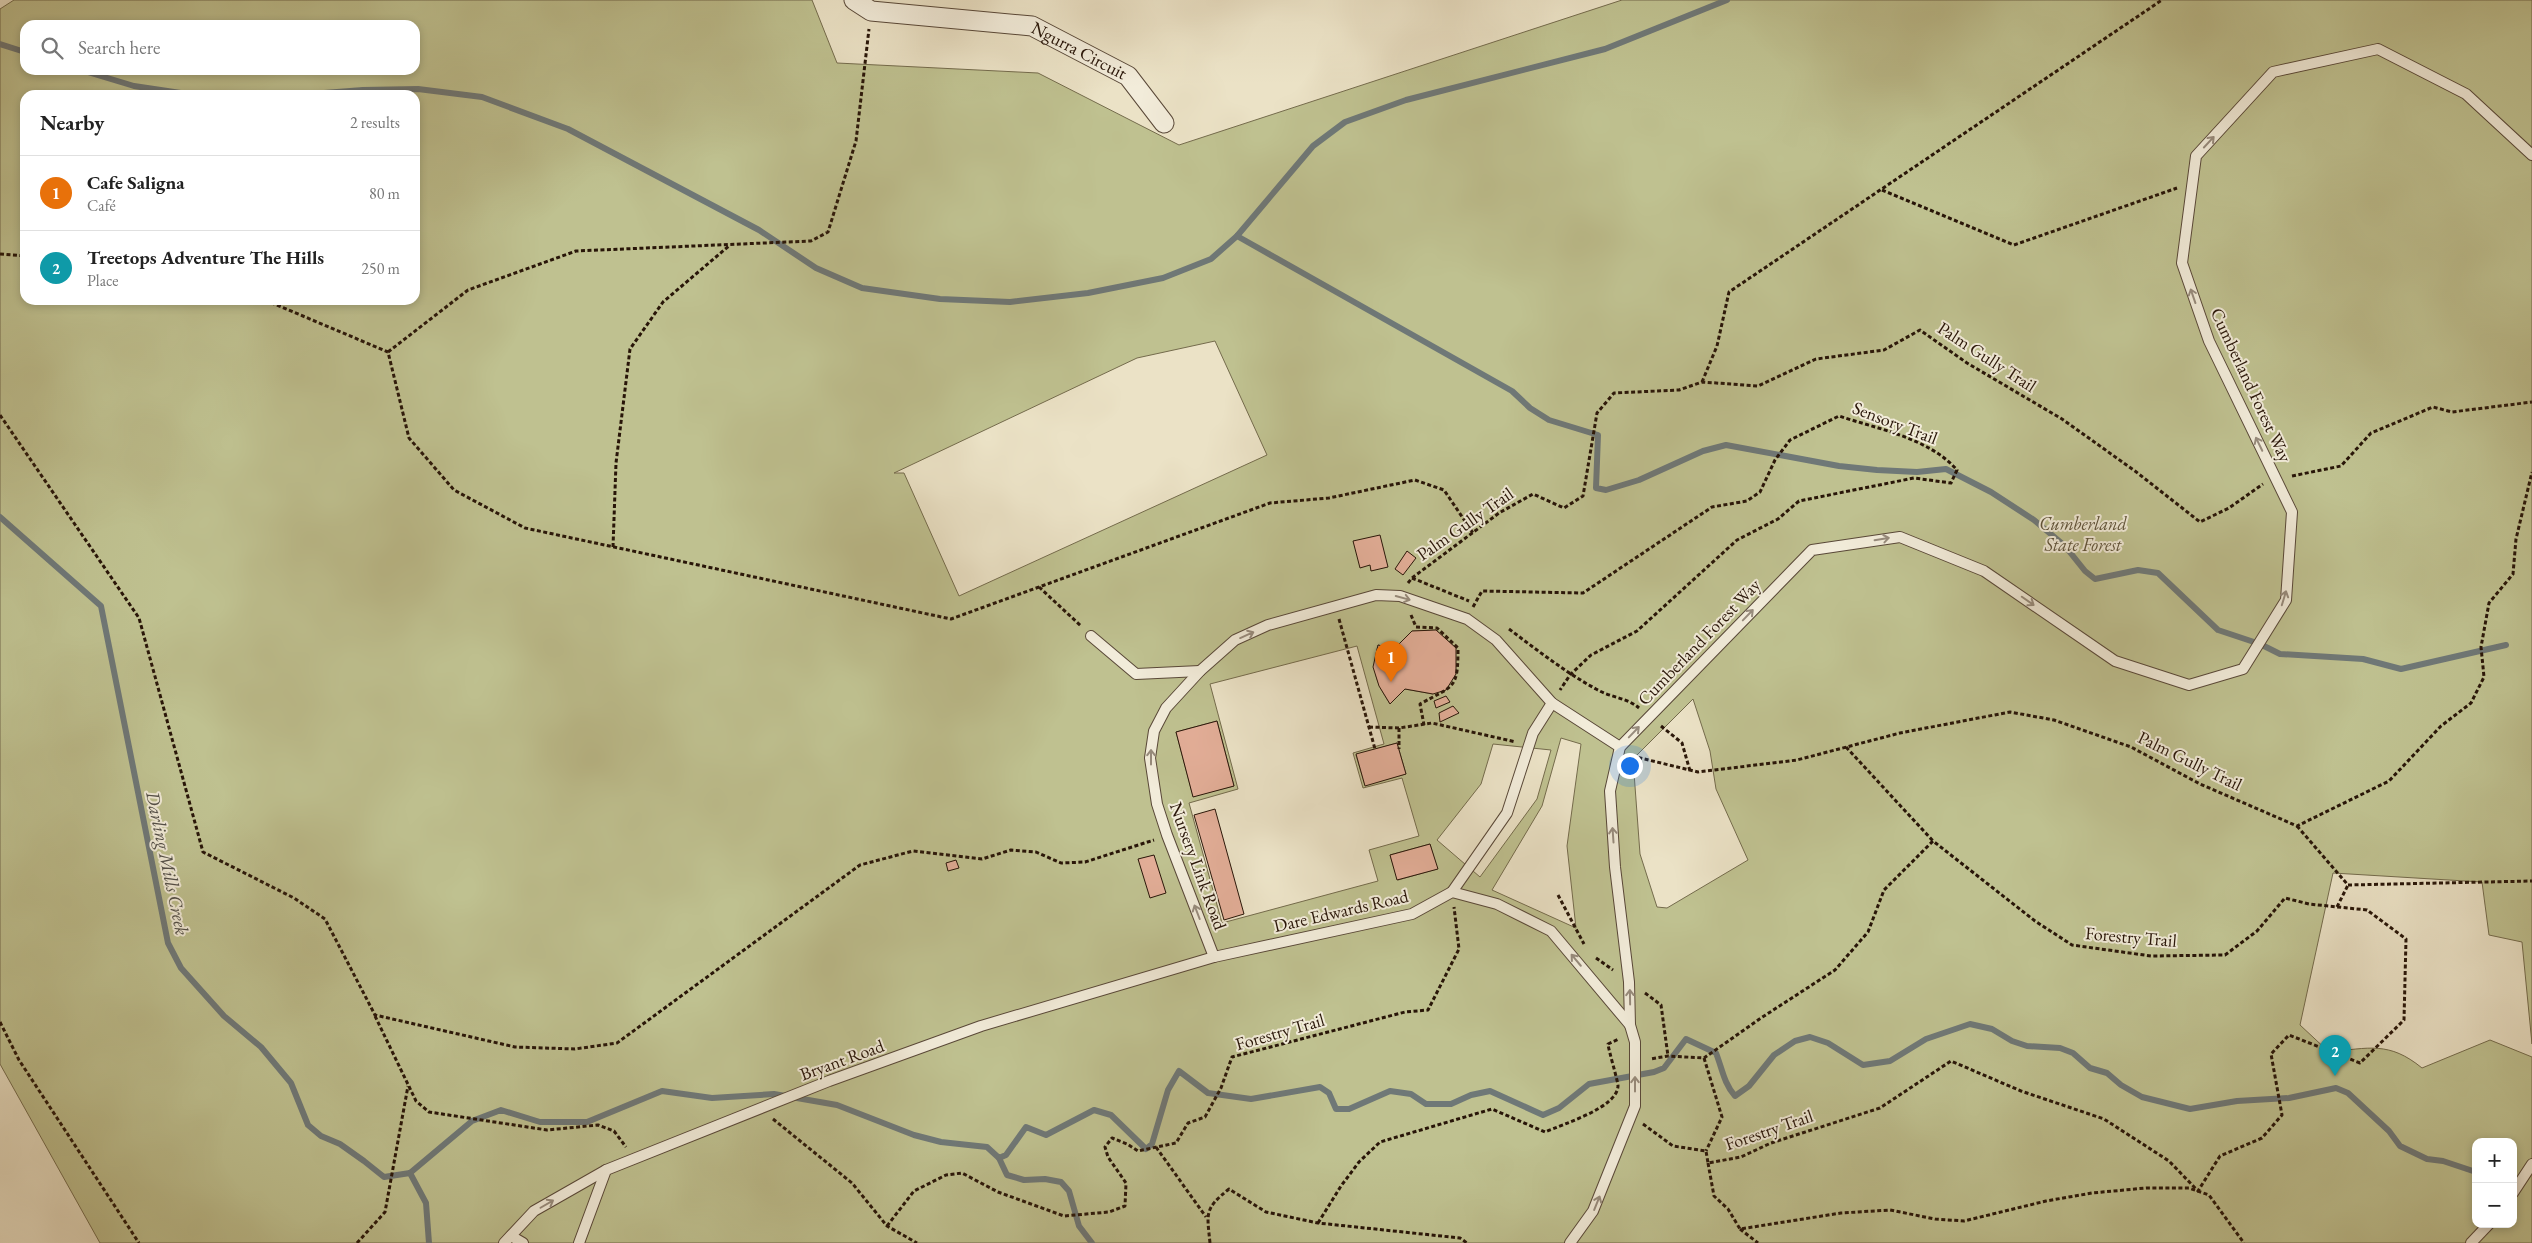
<!DOCTYPE html>
<meta charset="utf-8">
<style>
:root{--surface:#fff;--page:#f6f6f6;--text:#222;--muted:#767676;--line:#e0e0e0;--accent:#8f2418}
body{margin:0;font-family:"EB Garamond",serif;background:var(--page);color:var(--text)}
.controls{position:absolute;right:15px;bottom:15px;display:grid;overflow:hidden;border-radius:10px;box-shadow:0 2px 8px #0003}
.controls button{width:45px;height:45px;display:grid;place-items:center;padding:0;border:0;border-bottom:1px solid var(--line);background:var(--surface);color:var(--text);font:25px sans-serif}
.you{position:absolute;left:1629px;top:765px;width:18px;height:18px;margin:-12px;border:4px solid #fff;border-radius:50%;background:#1a73e8;box-shadow:0 0 0 8px #1a73e833}
.badge{display:grid;place-items:center;width:32px;height:32px;border-radius:50%;background:var(--accent);color:#fff;font-size:16px;font-weight:700}
.pin{position:absolute;translate:-50% -41px;filter:drop-shadow(0 1px 2px #0008)}
.pin::after{content:'';position:absolute;top:26px;width:18px;height:15px;background:inherit;clip-path:polygon(0 0,100% 0,50% 100%)}
.list{margin:0;padding:0;list-style:none}
h2{display:flex;justify-content:space-between;align-items:center;height:65px;margin:0;padding:0 20px;font-size:21px}
h2 small{font-size:16px;font-weight:400;color:var(--muted)}
.list li{display:grid;grid-template-columns:32px 1fr auto;gap:15px;align-items:center;box-sizing:border-box;height:75px;padding:0 20px;border-top:1px solid var(--line)}
.list b{display:block;font-size:19px;white-space:nowrap}
.list p{margin:0;font-size:16px;white-space:nowrap;color:var(--muted)}
.list em{font-size:16px;font-style:normal;color:var(--muted)}
.icon{flex:none;width:28px;height:28px;fill:none;stroke:currentColor;stroke-width:2;stroke-linecap:round;stroke-linejoin:round}
.map{position:relative;flex:none;width:2532px;height:1243px;overflow:hidden}
.search{position:absolute;background:var(--surface);box-shadow:0 2px 8px #0003;left:20px;top:20px;width:400px;height:55px;display:flex;align-items:center;gap:12px;box-sizing:border-box;padding:0 18px;border-radius:15px;color:var(--muted);font-size:19px}
.panel{position:absolute;background:var(--surface);box-shadow:0 2px 8px #0003;left:20px;top:90px;width:400px;height:215px;border-radius:15px}
.map>svg:first-child{display:block}
</style>
<div class="map">
<svg width="2532" height="1243" viewBox="0 0 2532 1243">
<rect width="100%" height="100%" fill="#ebe2c6"/>
<filter id="stains"><feTurbulence type="fractalNoise" baseFrequency=".004" numOctaves="4"/><feColorMatrix values="0 0 0 0 .2 0 0 0 0 .09 0 0 0 0 .02 0 0 0 .5 -.17"/></filter>
<radialGradient id="worn" r=".72"><stop offset=".6" stop-color="#630" stop-opacity="0"/><stop offset="1" stop-color="#630" stop-opacity=".3"/></radialGradient>
<!-- green -->
<path fill="#bfc190" stroke="#746b4c" fill-rule="evenodd" d="M 14,0 L 812,0 L 837,63 L 1038,73 L 1179,145 L 1622,0 L 2532,0 L 2532,1044 L 2522,942 L 2489,935 L 2482,882 L 2333,873 L 2300,1025 L 2329,1052 C 2369,1048 2389,1041 2422,1068 L 2490,1040 L 2532,1057 L 2532,1243 L 100,1243 L 0,1064 L 0,9 ZM 25,25 L 415,25 L 415,70 L 25,70 ZM 25,95 L 415,95 L 415,300 L 25,300 ZM 1215,341 L 1267,455 L 959,596 L 904,473 L 894,473 L 1137,358 ZM 1436,630 L 1456,648 L 1433,694 L 1405,689 L 1390,704 C 1375,680 1372,673 1378,645 L 1394,649 L 1412,631 ZM 1357,646 L 1384,744 L 1353,753 L 1363,788 L 1402,778 L 1419,836 L 1369,850 L 1378,881 L 1222,923 L 1189,803 L 1238,789 L 1210,684 ZM 1693,699 L 1710,751 L 1716,789 L 1748,860 L 1667,908 L 1657,907 L 1640,854 L 1633,759 ZM 1217,721 L 1234,786 L 1193,796 L 1176,732 ZM 1561,738 L 1581,744 L 1567,846 L 1576,928 L 1492,890 L 1542,806 ZM 1397,743 L 1406,774 L 1365,785 L 1356,755 ZM 1493,744 L 1551,750 L 1537,799 L 1480,877 L 1437,840 L 1481,784 ZM 1430,844 L 1437,869 L 1398,880 L 1390,855 ZM 2476,1142 L 2513,1142 L 2513,1224 L 2476,1224 Z"/>
<g fill="none" stroke-linecap="round" stroke-linejoin="round">
<!-- stream -->
<g stroke="#6f7877" stroke-width="6">
<path d="M 0,44 L 25,52"/>
<path d="M 81,70 L 134,86 L 194,95"/>
<path d="M 298,95 L 363,90 L 418,89 L 482,97 L 568,129 L 759,230 L 816,268 L 862,288 L 940,299 L 1010,302 L 1088,293 L 1163,278 L 1211,259 L 1237,236 L 1313,146 L 1345,122 L 1406,100 L 1605,49 L 1727,0"/>
<path d="M 1237,236 L 1512,391 L 1530,408 L 1549,420 L 1598,435 L 1596,488 L 1606,490 L 1639,480 L 1703,451 L 1726,445 L 1839,466 L 1877,470 L 1917,472 L 1946,469 L 1991,492 L 2034,520 L 2065,546 L 2085,571 L 2095,579 L 2138,570 L 2158,573 L 2218,630 L 2260,644 L 2280,654 L 2363,659 L 2401,669 L 2506,645"/>
<path d="M 0,517 L 101,606 L 168,943 L 181,968 L 224,1016 L 261,1047 L 291,1083 L 308,1125 L 321,1136 L 340,1144 L 364,1161 L 384,1177 L 410,1173"/>
<path d="M 999,1158 L 1007,1175 L 1024,1180 L 1045,1179 L 1061,1182 L 1069,1191 L 1079,1226 L 1092,1243"/>
<path d="M 410,1173 L 472,1121 L 501,1110 L 540,1122 L 587,1122 L 662,1091 L 712,1098 L 774,1094 L 837,1105 L 914,1135 L 941,1142 L 987,1147 L 999,1158 L 1006,1155 L 1026,1127 L 1046,1135 L 1094,1110 L 1111,1115 L 1146,1149 L 1152,1144 L 1168,1090 L 1179,1071 L 1208,1093 L 1251,1099 L 1320,1087 L 1329,1093 L 1336,1109 L 1349,1109 L 1390,1091 L 1411,1094 L 1426,1104 L 1451,1104 L 1471,1095 L 1490,1091 L 1543,1115 L 1559,1108 L 1589,1084 L 1654,1072 L 1664,1068 L 1686,1039 L 1716,1053 C 1722,1068 1724,1084 1735,1096 L 1749,1086 L 1774,1055 L 1795,1041 L 1810,1037 L 1828,1043 L 1863,1065 L 1890,1061 L 1926,1039 L 1970,1024 L 1992,1029 L 2012,1041 L 2027,1046 L 2060,1048 L 2073,1053 L 2090,1068 L 2107,1073 L 2121,1085 L 2142,1097 L 2190,1109 L 2237,1101 L 2289,1098 L 2336,1088 L 2348,1093 L 2389,1131 L 2400,1146 L 2427,1159 L 2443,1161 L 2476,1172"/>
<path d="M 410,1173 L 426,1203 L 429,1243"/>
</g>
</g>
<!-- building -->
<g fill="#e3ae98" stroke="#281508">
<path d="M 1380,535 L 1388,567 L 1371,571 L 1370,565 L 1360,568 L 1353,541 Z"/>
<path d="M 1407,551 L 1416,558 L 1403,575 L 1395,569 Z"/>
<path d="M 1436,630 L 1456,648 L 1456,674 L 1446,690 L 1433,694 L 1405,689 L 1390,704 L 1379,686 L 1373,667 L 1378,645 L 1394,649 L 1412,631 Z"/>
<path d="M 1446,696 L 1450,702 L 1436,708 L 1434,701 Z"/>
<path d="M 1453,706 L 1459,713 L 1440,722 L 1439,713 Z"/>
<path d="M 1217,721 L 1234,786 L 1193,797 L 1176,732 Z"/>
<path d="M 1397,743 L 1406,774 L 1365,786 L 1356,754 Z"/>
<path d="M 1215,809 L 1244,914 L 1224,920 L 1194,815 Z"/>
<path d="M 1430,844 L 1438,869 L 1397,880 L 1390,855 Z"/>
<path d="M 1154,855 L 1166,893 L 1150,898 L 1138,859 Z"/>
<path d="M 956,860 L 959,868 L 948,871 L 946,863 Z"/>
</g>
<g fill="none" stroke-linecap="round" stroke-linejoin="round">
<!-- lane casing -->
<g stroke="#594838" stroke-width="12">
<g id="lane">
<path d="M 1091,636 L 1136,674 L 1200,671"/>
<path d="M 1452,892 L 1507,813 L 1533,733 L 1552,703"/>
<path d="M 1214,957 L 1167,835 L 1157,804 L 1150,758 L 1154,731 L 1166,708 L 1200,671 L 1235,640 L 1268,625 L 1376,595 L 1400,596 L 1467,619 L 1496,640 L 1552,703 L 1620,747"/>
<path d="M 2513,1193 L 2532,1164"/>
<path d="M 511,1236 L 523,1243"/>
<path d="M 504,1243 L 534,1211 L 606,1170 L 829,1081 L 981,1026 L 1214,957 L 1412,914 L 1452,892 L 1497,904 L 1551,931 L 1630,1025"/>
<path d="M 579,1243 L 606,1170"/>
<path d="M 1570,1243 L 1593,1211 L 1635,1106 L 1635,1042 L 1630,1025 L 1629,982 L 1615,867 L 1610,791 L 1620,747 L 1812,550 L 1900,537 L 1984,571 L 2115,661 L 2189,685 L 2243,669 L 2286,600 L 2292,512 L 2209,341 L 2182,263 L 2196,156 L 2273,72 L 2378,49 L 2466,94 L 2532,155"/>
<path d="M 2471,1243 L 2489,1224"/>
</g>
</g>
<!-- street casing -->
<g stroke="#594838" stroke-width="21">
<g id="street">
<path id="s1" d="M 854,0 L 871,11 L 1032,26 L 1128,76 L 1164,123"/>
</g>
</g>
<!-- path -->
<g stroke="#281508" stroke-width="3" stroke-dasharray="4 2.5" stroke-linecap="butt">
<path d="M 1882,190 L 2014,245 L 2177,188"/>
<path d="M 0,254 L 25,256"/>
<path d="M 265,300 L 388,352 L 409,438 L 454,490 L 525,528 L 951,619 L 1270,503 L 1329,498 L 1415,480 L 1444,490 L 1473,533"/>
<path d="M 388,352 L 468,290 L 576,251 L 811,241 L 828,232 L 856,141 L 869,29"/>
<path d="M 1702,382 L 1717,346 L 1729,292 L 2162,0"/>
<path d="M 0,415 L 139,618 L 203,852 L 294,898 L 325,919 L 375,1015 L 515,1047 L 575,1049 L 617,1043 L 860,865 L 913,851 L 982,859 L 1011,850 L 1036,852 L 1061,863 L 1085,862 L 1154,840"/>
<path d="M 2292,476 L 2341,466 L 2371,433 L 2433,407 L 2452,412 L 2532,402"/>
<path d="M 613,547 L 616,463 L 630,349 L 663,302 L 730,245"/>
<path d="M 1412,578 L 1469,601"/>
<path d="M 1408,583 L 1412,578 L 1499,513 L 1533,494 L 1564,508 L 1583,496 L 1597,413 L 1614,393 L 1679,390 L 1702,382 L 1758,386 L 1816,359 L 1884,350 L 1920,330 L 1967,363 L 2062,419 L 2135,471 L 2200,522 L 2229,508 L 2263,484"/>
<path d="M 1039,587 L 1081,626"/>
<path d="M 1473,607 L 1482,591 L 1583,593 L 1712,507 L 1747,501 L 1760,492 L 1775,460 L 1790,440 L 1839,416 C 1878,429 1929,438 1957,470 L 1951,483 L 1914,478 L 1799,501 L 1778,519 L 1737,540 L 1637,631 L 1591,655 L 1570,675 L 1560,690"/>
<path d="M 1411,615 L 1416,627 L 1437,628 L 1458,648 C 1458,690 1454,685 1420,704 L 1424,725"/>
<path d="M 1339,619 L 1375,749"/>
<path d="M 1509,629 C 1537,650 1565,672 1596,689 C 1611,698 1626,697 1639,708"/>
<path d="M 1661,726 L 1682,743 L 1690,771"/>
<path d="M 1369,727 L 1399,728 L 1432,723 L 1516,742"/>
<path d="M 1399,728 L 1399,749"/>
<path d="M 1846,747 L 1933,841"/>
<path d="M 1632,756 L 1698,772 L 1797,760 L 1900,733 L 2010,712 L 2054,720 L 2131,747 L 2200,784 L 2297,826 L 2389,781 L 2441,726 L 2471,703 L 2484,677 L 2481,647 L 2489,603 L 2513,574 L 2516,539 L 2532,472"/>
<path d="M 2297,826 L 2348,885 L 2532,881"/>
<path d="M 1558,895 L 1584,944"/>
<path d="M 2337,907 L 2348,885"/>
<path d="M 1596,958 L 1613,970"/>
<path d="M 1645,993 L 1661,1005 L 1668,1056"/>
<path d="M 375,1016 L 416,1101 L 429,1112 L 547,1130 L 598,1125 L 614,1131 L 626,1147"/>
<path d="M 0,1022 L 19,1060 L 139,1243"/>
<path d="M 1704,1058 L 1722,1117 L 1706,1151"/>
<path d="M 773,1119 L 852,1183 L 887,1226 L 917,1243"/>
<path d="M 1643,1124 L 1673,1146 L 1706,1151 L 1708,1163 L 1741,1157 L 1771,1143 L 1880,1108 L 1951,1061 L 2021,1091 L 2104,1119 L 2169,1161 L 2198,1191 L 2220,1156 L 2262,1138 L 2282,1115 L 2271,1054 L 2289,1035 L 2360,1063 L 2404,1020 L 2406,939 L 2367,910 L 2309,904 L 2285,898 L 2257,931 L 2225,955 L 2151,956 L 2072,945 L 2035,921 L 1933,841 L 1884,890 L 1868,932 L 1835,970 L 1761,1018 L 1704,1058 L 1668,1056 L 1650,1059"/>
<path d="M 1156,1147 L 1206,1217"/>
<path d="M 1708,1163 L 1714,1196 L 1728,1209 L 1740,1229 L 1841,1213 L 1890,1210 L 1935,1219 L 1964,1221 L 2046,1201 L 2092,1193 L 2146,1188 L 2189,1188 L 2209,1195 L 2244,1243"/>
<path d="M 1318,1223 L 1341,1186 L 1359,1162 L 1380,1142 L 1492,1109 L 1545,1132 C 1563,1124 1617,1108 1618,1086 C 1618,1081 1609,1052 1608,1044 L 1619,1039"/>
<path d="M 887,1226 L 914,1191 L 946,1175 L 962,1173 L 998,1192 L 1064,1216 L 1109,1212 L 1125,1206 L 1126,1183 L 1108,1157 L 1105,1147 L 1112,1138 L 1127,1144 L 1138,1151 L 1176,1143 L 1188,1123 L 1205,1117 L 1221,1088 L 1232,1057 L 1405,1012 L 1428,1010 L 1459,949 L 1454,907"/>
<path d="M 1740,1229 L 1758,1243"/>
<path d="M 357,1243 L 385,1212 L 408,1086"/>
<path d="M 1210,1243 C 1207,1213 1204,1209 1229,1189 L 1266,1212 L 1318,1223 L 1460,1238 L 1467,1243"/>
</g>
<!-- lane -->
<use href="#lane" stroke="#f2ecda" stroke-width="10"/>
<!-- street -->
<use href="#street" stroke="#f2ecda" stroke-width="19"/>
</g>
<!-- one-way arrows -->
<defs><path id="oneway-shaft" d="M-6 0H5M1.5-3L5.5 0L1.5 3" fill="none" stroke-width="1.6" stroke-linecap="round" stroke-linejoin="round" transform="scale(1.25)"/></defs>
<g stroke="#978b7c">
<use href="#oneway-shaft" transform="translate(2209 142) rotate(-47)"/>
<use href="#oneway-shaft" transform="translate(2193 296) rotate(-109)"/>
<use href="#oneway-shaft" transform="translate(2259 444) rotate(-116)"/>
<use href="#oneway-shaft" transform="translate(1882 539) rotate(-9)"/>
<use href="#oneway-shaft" transform="translate(1403 598) rotate(15)"/>
<use href="#oneway-shaft" transform="translate(2284 598) rotate(-73)"/>
<use href="#oneway-shaft" transform="translate(2028 601) rotate(35)"/>
<use href="#oneway-shaft" transform="translate(1748 615) rotate(-46)"/>
<use href="#oneway-shaft" transform="translate(1247 635) rotate(-24)"/>
<use href="#oneway-shaft" transform="translate(1634 732) rotate(-46)"/>
<use href="#oneway-shaft" transform="translate(1151 757) rotate(-90)"/>
<use href="#oneway-shaft" transform="translate(1613 835) rotate(-94)"/>
<use href="#oneway-shaft" transform="translate(1197 912) rotate(-111)"/>
<use href="#oneway-shaft" transform="translate(1576 960) rotate(-130)"/>
<use href="#oneway-shaft" transform="translate(1630 997) rotate(-91)"/>
<use href="#oneway-shaft" transform="translate(1635 1084) rotate(-90)"/>
<use href="#oneway-shaft" transform="translate(1597 1203) rotate(-68)"/>
<use href="#oneway-shaft" transform="translate(547 1204) rotate(-30)"/>
</g>
<g text-anchor="middle" stroke-width="4" stroke-linejoin="round" paint-order="stroke">
<!-- street labels -->
<g font-size="18" fill="#281508" stroke="#f2ecda">
<text dy="6" stroke="none"><textPath href="#s1" startOffset="235">Ngurra Circuit</textPath></text>
<text transform="translate(1987 357) rotate(33)" y="6">Palm Gully Trail</text>
<text transform="translate(2251 385) rotate(65)" y="6">Cumberland Forest Way</text>
<text transform="translate(1895 423) rotate(21)" y="6">Sensory Trail</text>
<text transform="translate(1465 524) rotate(-35)" y="6">Palm Gully Trail</text>
<text transform="translate(1699 642) rotate(-46)" y="6">Cumberland Forest Way</text>
<text transform="translate(2190 761) rotate(26)" y="6">Palm Gully Trail</text>
<text transform="translate(1198 866) rotate(70)" y="6">Nursery Link Road</text>
<text transform="translate(1341 911) rotate(-13)" y="6">Dare Edwards Road</text>
<text transform="translate(2131 937) rotate(5)" y="6">Forestry Trail</text>
<text transform="translate(1280 1032) rotate(-16)" y="6">Forestry Trail</text>
<text transform="translate(842 1060) rotate(-20)" y="6">Bryant Road</text>
<text transform="translate(1769 1130) rotate(-19)" y="6">Forestry Trail</text>
</g>
<!-- park labels -->
<g font-size="18" font-style="italic" fill="#5d5138" stroke="#f2ecda">
<text x="2083" y="530">Cumberland<tspan x="2083" dy="21">State Forest</tspan></text>
</g>
<!-- water labels -->
<g font-size="19" font-style="italic" fill="#524f49" stroke="#f2ecda">
<text transform="translate(168 863) rotate(78)" y="7">Darling Mills Creek</text>
</g>
</g>
<rect width="100%" height="100%" filter="url(#stains)"/>
<rect width="100%" height="100%" fill="url(#worn)"/>
</svg>
<div class="controls">
<button>+</button>
<button>−</button>
</div>
<div class="you"></div>
<div class="pin badge" style="left:1391px;top:682px;background:#e8710a">1</div>
<div class="pin badge" style="left:2335px;top:1076px;background:#0f9aa8">2</div>
<div class="search"><svg class="icon" aria-label="search" viewBox="0 0 24 24"><circle cx="10" cy="10" r="6"/><path d="M15 15l6 6"/></svg>Search here</div>
<section class="panel">
<h2>Nearby<small>2 results</small></h2>
<ul class="list">
<li><span class="badge" style="background:#e8710a">1</span><div><b>Cafe Saligna</b><p>Café</p></div><em>80 m</em></li>
<li><span class="badge" style="background:#0f9aa8">2</span><div><b>Treetops Adventure The Hills</b><p>Place</p></div><em>250 m</em></li>
</ul>
</section>
</div>
